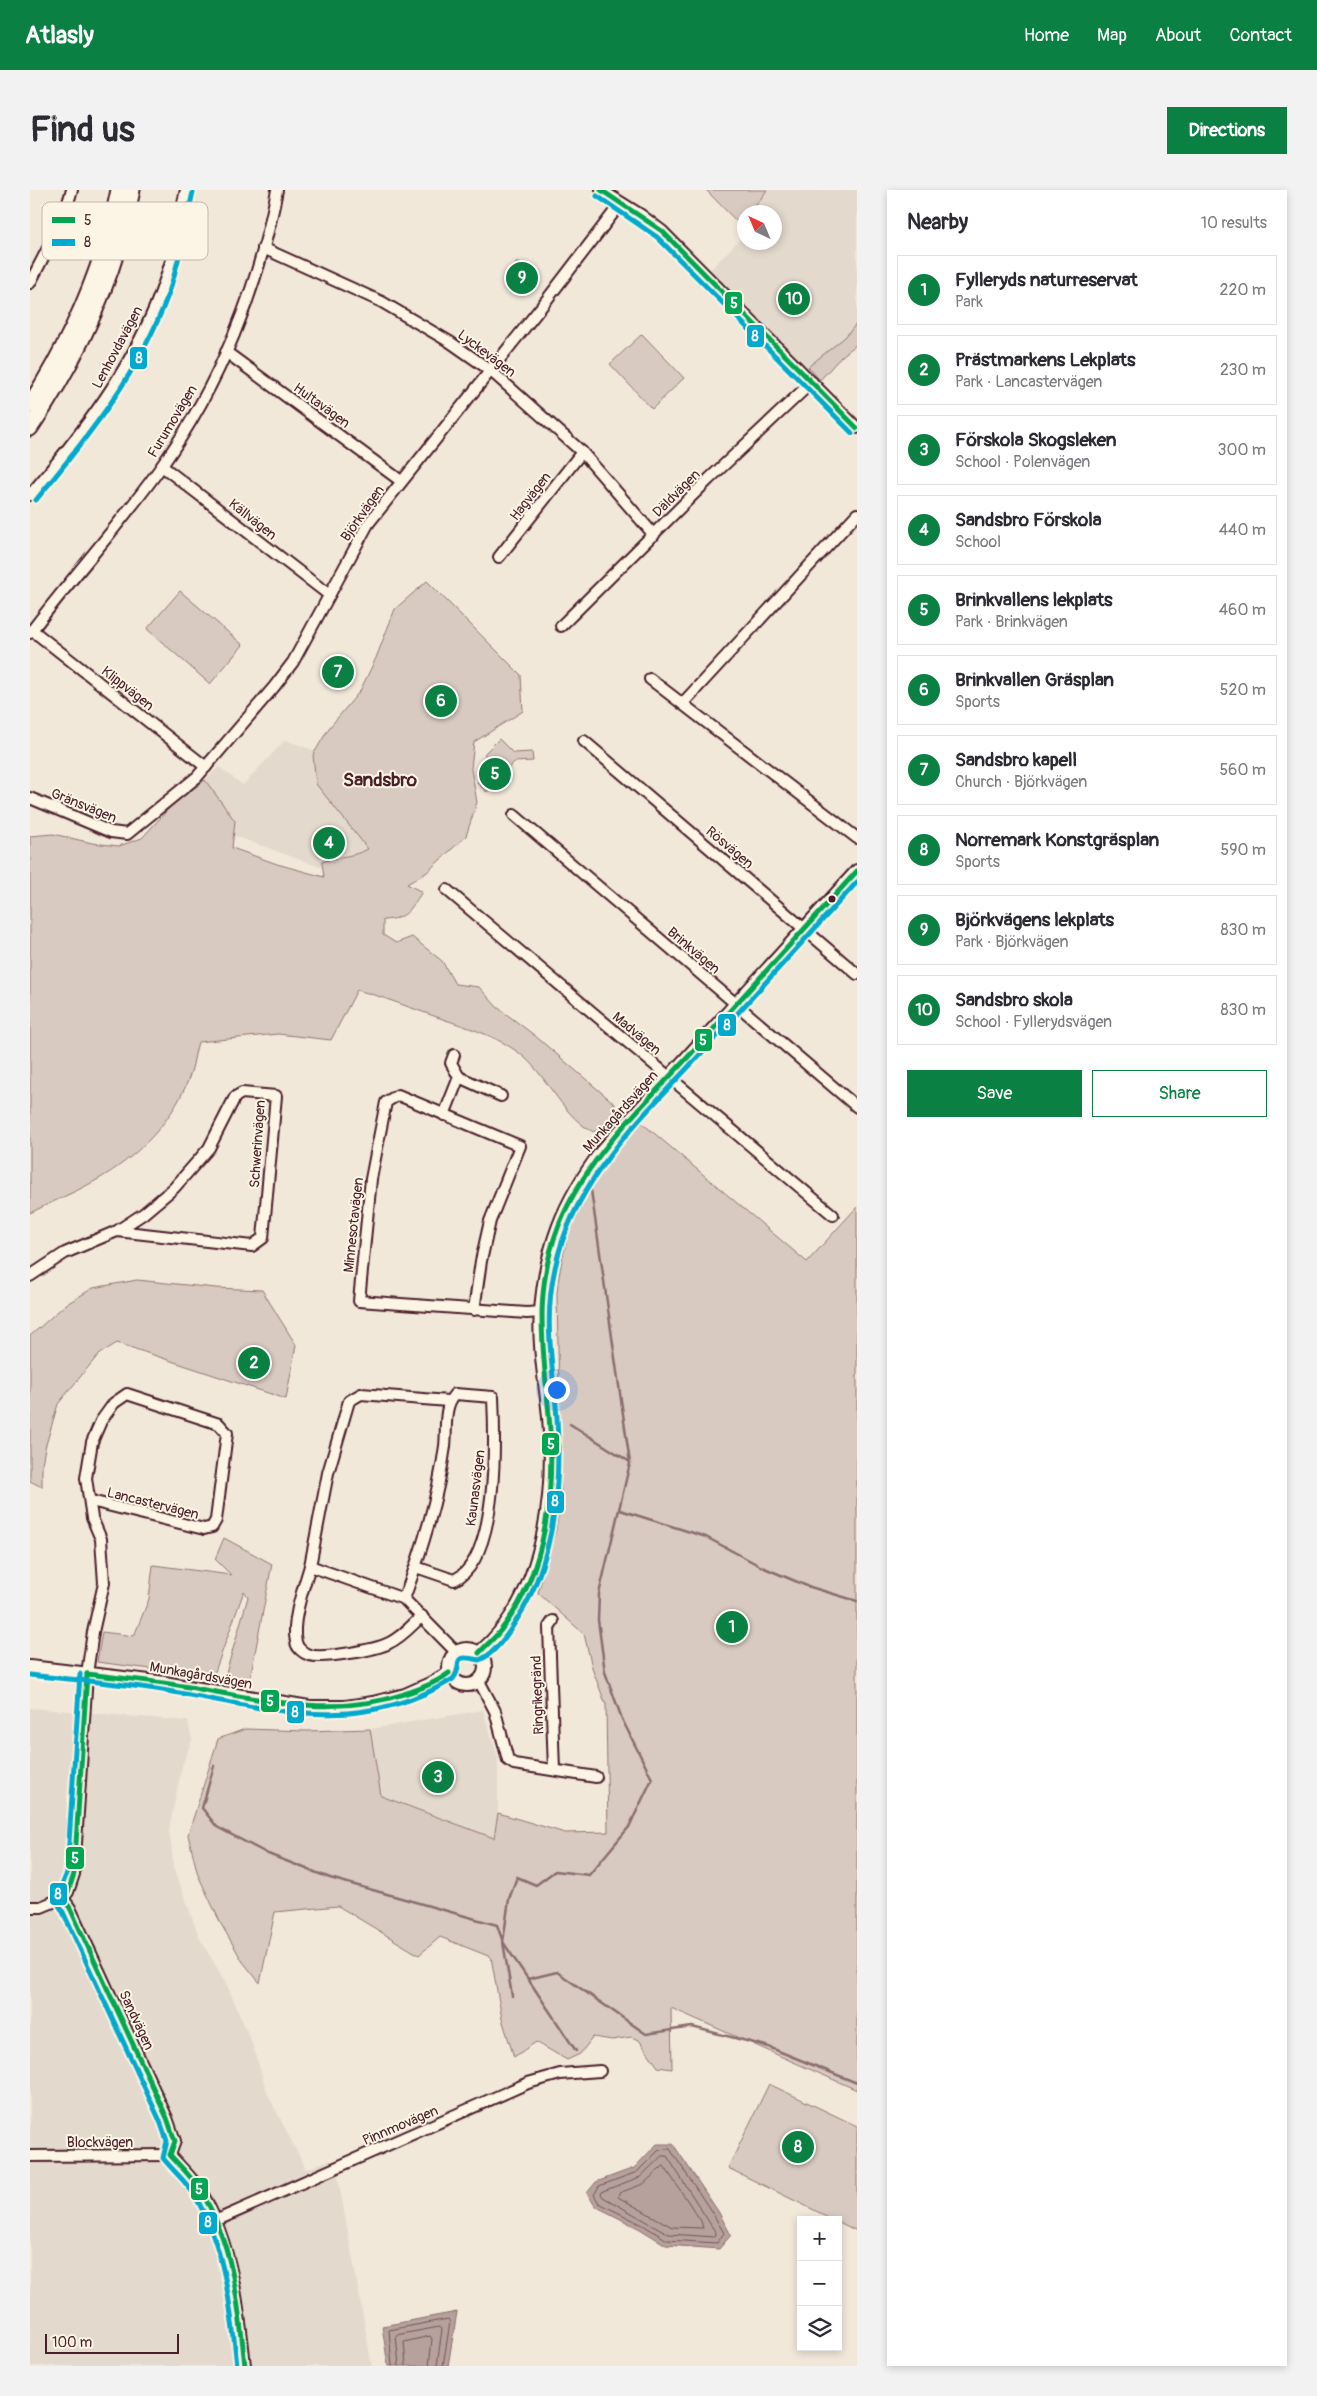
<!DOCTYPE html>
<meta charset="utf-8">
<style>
:root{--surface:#fff;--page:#f2f2f3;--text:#2b2b33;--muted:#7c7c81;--line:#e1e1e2;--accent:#0b8043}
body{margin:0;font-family:Pangolin,sans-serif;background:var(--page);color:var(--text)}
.controls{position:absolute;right:15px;bottom:15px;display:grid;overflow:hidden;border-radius:0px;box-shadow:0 2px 8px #0003}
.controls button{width:45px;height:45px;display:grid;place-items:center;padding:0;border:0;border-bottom:1px solid var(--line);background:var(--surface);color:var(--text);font:25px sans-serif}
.compass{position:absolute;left:707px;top:15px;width:45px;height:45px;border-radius:50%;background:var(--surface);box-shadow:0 2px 8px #0003;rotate:316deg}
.scale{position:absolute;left:15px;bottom:12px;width:134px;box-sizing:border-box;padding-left:5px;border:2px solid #4a1f2b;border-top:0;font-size:14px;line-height:18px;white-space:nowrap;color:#4a1f2b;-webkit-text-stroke:4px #fcf5e5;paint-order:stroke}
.you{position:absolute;left:526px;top:1199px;width:18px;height:18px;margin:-12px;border:4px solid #fff;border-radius:50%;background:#1a73e8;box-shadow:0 0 0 8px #1a73e833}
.badge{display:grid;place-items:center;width:32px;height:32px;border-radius:50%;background:var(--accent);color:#fff;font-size:16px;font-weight:700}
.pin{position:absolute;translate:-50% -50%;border:2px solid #fff;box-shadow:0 1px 5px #0006}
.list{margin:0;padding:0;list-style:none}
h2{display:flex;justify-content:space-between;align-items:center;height:65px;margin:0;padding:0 20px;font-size:21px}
h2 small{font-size:16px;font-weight:400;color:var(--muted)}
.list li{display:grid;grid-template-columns:32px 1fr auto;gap:15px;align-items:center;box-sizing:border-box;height:70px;margin:0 10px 10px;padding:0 10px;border:1px solid var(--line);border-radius:0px}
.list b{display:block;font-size:19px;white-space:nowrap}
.list p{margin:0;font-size:16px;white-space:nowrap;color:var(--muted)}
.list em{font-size:16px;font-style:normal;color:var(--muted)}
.actions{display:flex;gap:10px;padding:15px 20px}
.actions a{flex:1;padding:11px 0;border:1px solid var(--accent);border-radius:0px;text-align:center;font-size:18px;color:var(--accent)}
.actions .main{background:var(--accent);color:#fff}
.icon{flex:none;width:28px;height:28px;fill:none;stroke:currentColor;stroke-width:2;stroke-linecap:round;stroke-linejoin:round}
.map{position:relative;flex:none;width:827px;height:2176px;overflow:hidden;border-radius:0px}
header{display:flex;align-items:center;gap:30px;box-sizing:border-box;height:70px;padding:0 25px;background:var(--accent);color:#fff}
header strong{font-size:24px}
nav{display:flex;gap:28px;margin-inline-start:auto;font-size:18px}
.intro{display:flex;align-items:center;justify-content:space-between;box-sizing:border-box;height:120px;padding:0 30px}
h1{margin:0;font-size:35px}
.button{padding:12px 22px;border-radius:0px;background:var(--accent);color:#fff;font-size:18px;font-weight:700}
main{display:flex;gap:30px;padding:0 30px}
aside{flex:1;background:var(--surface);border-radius:0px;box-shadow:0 2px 8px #0003}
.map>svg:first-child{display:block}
</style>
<header>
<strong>Atlasly</strong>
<nav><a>Home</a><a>Map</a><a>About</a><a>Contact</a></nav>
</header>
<div class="intro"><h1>Find us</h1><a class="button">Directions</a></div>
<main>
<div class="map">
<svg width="827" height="2176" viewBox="0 0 827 2176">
<rect width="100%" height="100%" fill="#f1e8da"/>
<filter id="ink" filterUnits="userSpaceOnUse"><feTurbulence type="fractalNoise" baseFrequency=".02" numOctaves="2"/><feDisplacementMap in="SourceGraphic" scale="10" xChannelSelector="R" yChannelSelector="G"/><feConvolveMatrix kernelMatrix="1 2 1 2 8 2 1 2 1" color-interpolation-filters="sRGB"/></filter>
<g filter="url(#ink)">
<!-- built -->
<g fill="#e4d9cd">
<path d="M 737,0 L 827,0 L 827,133 L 815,147 L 773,183 L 676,84 L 714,45 L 714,52 L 744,52 L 744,22 L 721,22 Z"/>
<path d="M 255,550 L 289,562 L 392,614 L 309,684 L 139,622 L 189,577 L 213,595 Z"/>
<path d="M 0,1518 L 158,1531 L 162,1550 L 152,1576 L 139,1639 L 144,1677 L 169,1747 L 197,1795 L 222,1853 L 238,1905 L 276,1979 L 300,1970 L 308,1987 L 342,2176 L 0,2176 Z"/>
<path d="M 453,1520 L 468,1568 L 468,1623 L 464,1648 L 351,1606 L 340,1539 Z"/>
</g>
<!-- green -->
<g fill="#d8cac0" stroke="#917476">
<path d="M 676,0 L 737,0 L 721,22 L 714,22 L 714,39 Z"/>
<path d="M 488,71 L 507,91 L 498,103 L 485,95 L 477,86 Z"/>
<path d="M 827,133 L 827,154 L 811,167 L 790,190 L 778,177 L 815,147 Z"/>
<path d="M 612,144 L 654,188 L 622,219 L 580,174 Z"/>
<path d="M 397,391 L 491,485 L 493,521 L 444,552 L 441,579 L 447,612 L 436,646 L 396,683 L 377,694 L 392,702 C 379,721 377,729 353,730 L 353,745 L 366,753 L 382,747 L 412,771 L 425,794 L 449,797 L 467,817 L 504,845 L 585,914 L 581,930 L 564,942 C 536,930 518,888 494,867 C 468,845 435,837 404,826 C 378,817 354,807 327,800 L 301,850 L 248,844 L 168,852 C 165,862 164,872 161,882 C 146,929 107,968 65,991 C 44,1003 21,1012 0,1023 L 0,646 L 23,644 L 62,653 L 89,656 L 112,648 L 143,614 L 175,590 L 205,631 L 202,658 L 247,674 L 294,687 L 292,672 C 308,666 323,667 338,659 L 286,594 L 283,565 L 299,538 L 330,501 L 346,468 L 365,419 Z"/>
<path d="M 150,401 L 213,455 L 180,494 L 117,439 Z"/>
<path d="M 469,549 L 483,563 L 502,562 L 503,571 L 484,572 L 457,602 L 447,593 L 464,574 L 454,564 Z"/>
<path d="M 612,933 L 777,1072 L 827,1017 L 827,1900 L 641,1818 L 642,1879 L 628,1877 L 609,1850 L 601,1847 L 582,1850 L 563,1847 L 550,1864 L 537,1870 L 506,1852 L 484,1867 L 472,1829 L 461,1767 L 410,1747 L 389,1765 L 308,1716 L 245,1722 L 230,1793 L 213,1772 L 191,1734 L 168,1685 L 158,1645 L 188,1549 L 215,1539 L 276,1541 L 340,1539 L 351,1606 L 464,1648 L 468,1623 L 535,1643 L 578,1642 L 576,1515 L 563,1481 L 554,1444 L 508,1403 L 526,1340 L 531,1307 L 527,1103 C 533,1038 562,976 612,933 Z"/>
<path d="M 107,1090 L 186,1098 L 232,1100 L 266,1155 L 256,1209 L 87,1153 L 69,1164 L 28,1214 L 15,1258 L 12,1274 L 12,1297 L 0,1291 L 0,1146 L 35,1115 L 63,1098 Z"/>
<path d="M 194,1348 L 242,1374 L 219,1494 L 198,1498 L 192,1497 L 218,1407 L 214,1401 L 183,1487 L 67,1472 L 72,1442 L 104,1446 L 119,1409 L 123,1375 L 201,1385 L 185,1369 Z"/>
<path d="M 739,1894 L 827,1936 L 827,2041 L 698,1978 Z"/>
</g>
<!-- water -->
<g fill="#b6a19c" stroke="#8b6d6f">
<path d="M 627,1954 L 643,1954 L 688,2021 L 701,2045 L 689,2059 L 636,2055 L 610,2039 L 565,2016 L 557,2003 L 566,1992 L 604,1978 Z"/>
<path d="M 427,2122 L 418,2176 L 358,2176 L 352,2136 Z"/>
</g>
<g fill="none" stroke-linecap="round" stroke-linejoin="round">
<!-- shore -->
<g stroke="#755358" stroke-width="1">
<path d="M 640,1959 L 683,2024 L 694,2043 L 687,2053 L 637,2050 L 613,2035 L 569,2013 L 564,2005 L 569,1996 L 607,1982 L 629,1960 Z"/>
<path d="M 632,1966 L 637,1966 L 686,2043 L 685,2047 L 639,2044 L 573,2007 L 571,2004 L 573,2001 L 610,1987 Z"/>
<path d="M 634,1976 L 671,2031 L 673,2038 L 642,2037 L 588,2007 L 589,2003 L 613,1994 Z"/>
<path d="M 362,2176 L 359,2140 L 418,2129 L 420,2132 L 413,2176"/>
<path d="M 369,2176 L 366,2145 L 409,2137 L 412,2139 L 407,2176"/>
<path d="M 376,2176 L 374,2152 L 400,2146 L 402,2149 L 399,2176"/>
</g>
<!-- stream -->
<g stroke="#8b6d6f" stroke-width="2.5">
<path d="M 540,1234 L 600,1272"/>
<path d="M 590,1320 L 676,1347 L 732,1377 L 777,1396 L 827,1411"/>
<path d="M 184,1576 L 172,1618 L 187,1637 L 238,1664 L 300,1688 L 467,1735 L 473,1752 L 498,1789 L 527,1782 L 616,1844 L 662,1837 L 736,1856 L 827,1893"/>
<path d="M 498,1789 L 546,1861"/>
<path d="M 482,1806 L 473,1752 L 479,1709 L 487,1687 L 506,1695 L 525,1681 L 559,1685 L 599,1637 L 622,1589 L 592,1529 L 575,1482 L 568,1430 L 569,1404 L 600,1273 L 561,1000"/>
</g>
<!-- minor casing -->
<g stroke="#4a1f2b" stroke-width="14">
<g id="minor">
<path d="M 571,0 L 611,25 L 632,41 L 827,238"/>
<path d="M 233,58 L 352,112 L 420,152 L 460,180 L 552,262 L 624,345"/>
<path d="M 0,93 L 32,31 L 42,0"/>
<path d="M 196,162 L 371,291"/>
<path d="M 132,276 L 298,404"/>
<path d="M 0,305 C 60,234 115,163 141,71 C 148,48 150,23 156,0"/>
<path d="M 469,367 L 552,262"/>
<path d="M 531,436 L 679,289 L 782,192"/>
<path d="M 2,440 L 176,577"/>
<path d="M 0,443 C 42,387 90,335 131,277 C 189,196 229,97 247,0"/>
<path d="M 620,489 L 827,648"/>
<path d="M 653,513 L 827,324"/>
<path d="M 554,551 L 827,784"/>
<path d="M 0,608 L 81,642 L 97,644 L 167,587 L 244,497 L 263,472 L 338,334 L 512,116 L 591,13"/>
<path d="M 484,625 L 827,917"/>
<path d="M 417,700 L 803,1025"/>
<path d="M 429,887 L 471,906"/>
<path d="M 414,925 L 429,887 L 421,873 L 424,865"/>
<path d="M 0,1086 L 35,1063 L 87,1041 L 113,1024 L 144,998 L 179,958 L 205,907 L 212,903 L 246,906 L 233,1048 L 222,1056 L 87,1041"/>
<path d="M 444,1120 L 451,1071 L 460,1031 L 490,956 L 368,905 L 356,912 L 341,989 L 329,1111 L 497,1123 L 511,1122"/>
<path d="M 418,1211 L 331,1204 L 319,1211 L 298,1283 L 280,1376 L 374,1409 L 426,1462"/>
<path d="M 61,1311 L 174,1339 L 182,1337 L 186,1330 L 197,1243 L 189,1234 L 97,1204 L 84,1213 L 71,1231 L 62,1252 L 56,1288 L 62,1328 L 71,1349 L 74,1393 L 63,1442 L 57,1484 L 44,1684 L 38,1702 L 33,1708 L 40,1718 L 137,1928 L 145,1951 L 140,1965 C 150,1977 164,1989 172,2003 C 202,2055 209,2117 215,2176"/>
<path d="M 280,1376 C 274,1396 261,1432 266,1452 C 267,1458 273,1463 279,1465 C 293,1469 346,1460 359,1453 C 372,1447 381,1436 392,1426"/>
<path d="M 374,1409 C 392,1359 408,1309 415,1256 C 417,1239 413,1217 425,1204 L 463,1207 C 465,1250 469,1370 424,1390 L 386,1377"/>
<path d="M 523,1431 L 519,1437 L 524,1580"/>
<path d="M 449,1491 L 465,1521 L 478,1570 L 484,1574 L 566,1587"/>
<path d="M 0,1717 L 11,1717 L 33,1708"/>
<path d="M 0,1966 L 140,1965"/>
<path d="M 185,2031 L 498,1893 L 530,1884 L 570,1881"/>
</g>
</g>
<!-- tertiary casing -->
<g stroke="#4a1f2b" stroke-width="16">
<g id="tertiary">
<circle cx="437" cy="1477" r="18"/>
<path d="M 449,1463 C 514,1408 526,1307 519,1227 C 516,1193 508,1156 511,1121 C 516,1057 533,1012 572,961 L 827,681"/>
<path d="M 0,1477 L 128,1492 L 279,1517 L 316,1517 L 343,1513 L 375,1505 L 402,1493 L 419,1483"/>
</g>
</g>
<!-- primary casing -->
<g stroke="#4a1f2b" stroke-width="19">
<g id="primary">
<path d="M 0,215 C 42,149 74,77 89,0"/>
<path d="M 0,238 C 49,166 85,86 102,0"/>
</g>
</g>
<!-- minor -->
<use href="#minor" stroke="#fcf5e5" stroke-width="10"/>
<!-- tertiary -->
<use href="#tertiary" stroke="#fcf5e5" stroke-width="12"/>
<!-- primary -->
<use href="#primary" stroke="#fcf5e5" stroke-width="15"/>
<!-- bus-1 casing -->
<g stroke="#fcf5e5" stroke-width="9">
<g id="bus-1">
<path d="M 571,0 L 632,41 L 827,238"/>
<path d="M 449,1463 C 456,1455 465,1448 471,1440 C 518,1381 525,1297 519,1225 C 513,1157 503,1101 529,1035 C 556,968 610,919 657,868 C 714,806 770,743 827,681"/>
<path d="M 57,1484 L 44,1684 L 38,1702 L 33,1708 L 40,1718 L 137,1928 L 145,1951 L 140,1965 C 150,1976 162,1987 170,2000 C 203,2051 209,2117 215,2176"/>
<path d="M 57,1484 C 91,1488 125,1491 159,1497 C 231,1510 303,1528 374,1504 C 390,1499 406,1493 419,1483"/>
</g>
</g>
<!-- bus-2 casing -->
<g stroke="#fcf5e5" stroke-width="9">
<g id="bus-2">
<path d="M 567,6 L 627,47 L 822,243"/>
<path d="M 6,310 C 57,248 110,182 138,105 C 150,71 155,37 163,2"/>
<path d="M 50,1484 L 37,1683 L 26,1710 L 33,1722 L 130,1931 L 137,1951 L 133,1968 C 143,1981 157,1992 165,2006 C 195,2057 201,2118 207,2176"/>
<path d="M 0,1485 C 44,1490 88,1493 132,1500 C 237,1518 326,1548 423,1489 C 435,1474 418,1463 449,1470 C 464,1465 478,1444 486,1431 C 525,1372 531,1297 527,1228 C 523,1175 513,1131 525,1078 C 544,987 616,924 676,858 C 726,803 777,747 827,692"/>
</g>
</g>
<!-- bus-1 -->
<use href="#bus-1" stroke="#00a651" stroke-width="5"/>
<!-- bus-2 -->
<use href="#bus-2" stroke="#00a9ce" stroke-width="5"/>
</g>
</g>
<!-- markers -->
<circle fill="#4a1f2b" stroke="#fcf5e5" stroke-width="2" cx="802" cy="709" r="4.5"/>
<g text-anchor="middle" stroke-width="4" stroke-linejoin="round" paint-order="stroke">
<!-- street labels -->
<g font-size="14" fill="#4a1f2b" stroke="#fcf5e5">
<text transform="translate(87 157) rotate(-62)" y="5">Lenhovdavägen</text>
<text transform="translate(457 163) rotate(37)" y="5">Lyckevägen</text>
<text transform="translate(292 215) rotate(36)" y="5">Hultavägen</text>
<text transform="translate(142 231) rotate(-59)" y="5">Furumovägen</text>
<text transform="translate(646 303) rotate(-45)" y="5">Däldvägen</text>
<text transform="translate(500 306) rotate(-52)" y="5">Hagvägen</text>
<text transform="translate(332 323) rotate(-55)" y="5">Björkvägen</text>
<text transform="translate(223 329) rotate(38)" y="5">Källvägen</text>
<text transform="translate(98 498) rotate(38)" y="5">Klippvägen</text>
<text transform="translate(54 615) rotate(22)" y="5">Gränsvägen</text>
<text transform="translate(700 657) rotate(40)" y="5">Rösvägen</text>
<text transform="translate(664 760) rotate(40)" y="5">Brinkvägen</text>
<text transform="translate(607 843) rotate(40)" y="5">Madvägen</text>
<text transform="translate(590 921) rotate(-48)" y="5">Munkagårdsvägen</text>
<text transform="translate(227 954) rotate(-86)" y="5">Schwerinvägen</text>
<text transform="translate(323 1035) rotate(-84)" y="5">Minnesotavägen</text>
<text transform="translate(445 1298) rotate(-83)" y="5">Kaunasvägen</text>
<text transform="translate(123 1313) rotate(14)" y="5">Lancastervägen</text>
<text transform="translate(171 1485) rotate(10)" y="5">Munkagårdsvägen</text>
<text transform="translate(507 1505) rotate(-92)" y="5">Ringrikegränd</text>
<text transform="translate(107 1830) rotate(65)" y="5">Sandvägen</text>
<text transform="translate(370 1935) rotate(-23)" y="5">Pinnmovägen</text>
<text x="70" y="1957">Blockvägen</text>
</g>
<!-- district labels -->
<g font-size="19" font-weight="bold" fill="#4a1f2b" stroke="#fcf5e5">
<text x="350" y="596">Sandsbro</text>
</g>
</g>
<!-- legend -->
<rect x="12" y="12" width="166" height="58" rx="8" fill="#fcf5e5" stroke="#c7b5ad" stroke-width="1"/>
<rect x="22" y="27" width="23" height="6" fill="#00a651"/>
<rect x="22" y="49" width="23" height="7" fill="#00a9ce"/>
<g font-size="14" fill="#4a1f2b">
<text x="54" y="35">5</text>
<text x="54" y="57">8</text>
</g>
<g stroke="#fcf5e5" stroke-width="2">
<rect x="694" y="101" width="19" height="24" rx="5" fill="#00a651"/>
<rect x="716" y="134" width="19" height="24" rx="5" fill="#00a9ce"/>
<rect x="99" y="156" width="19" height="24" rx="5" fill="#00a9ce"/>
<rect x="687" y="823" width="20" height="24" rx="5" fill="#00a9ce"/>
<rect x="664" y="838" width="19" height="24" rx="5" fill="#00a651"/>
<rect x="511" y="1242" width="19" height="24" rx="5" fill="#00a651"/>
<rect x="516" y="1300" width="19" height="24" rx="5" fill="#00a9ce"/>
<rect x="230" y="1499" width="20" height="24" rx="5" fill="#00a651"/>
<rect x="256" y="1510" width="19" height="24" rx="5" fill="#00a9ce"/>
<rect x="35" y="1656" width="20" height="24" rx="5" fill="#00a651"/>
<rect x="19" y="1692" width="19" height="24" rx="5" fill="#00a9ce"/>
<rect x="160" y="1987" width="19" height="24" rx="5" fill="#00a651"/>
<rect x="168" y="2021" width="20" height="24" rx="5" fill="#00a9ce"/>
</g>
<g font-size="14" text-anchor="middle" font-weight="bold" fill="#fff">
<text x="704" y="118">5</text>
<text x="725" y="151">8</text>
<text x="109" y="173">8</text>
<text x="697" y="840">8</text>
<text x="673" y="855">5</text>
<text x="521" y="1259">5</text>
<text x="525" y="1316">8</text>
<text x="240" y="1516">5</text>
<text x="265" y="1527">8</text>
<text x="45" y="1673">5</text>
<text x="28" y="1709">8</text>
<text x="169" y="2004">5</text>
<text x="178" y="2037">8</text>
</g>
</svg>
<div class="controls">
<button>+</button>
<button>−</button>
<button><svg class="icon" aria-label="layers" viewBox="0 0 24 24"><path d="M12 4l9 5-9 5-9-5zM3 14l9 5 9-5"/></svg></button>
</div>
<svg class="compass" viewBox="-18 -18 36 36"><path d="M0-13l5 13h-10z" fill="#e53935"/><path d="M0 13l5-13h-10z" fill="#7c7c81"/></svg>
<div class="scale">100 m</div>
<div class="you"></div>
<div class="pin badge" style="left:702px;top:1437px">1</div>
<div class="pin badge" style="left:224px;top:1173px">2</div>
<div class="pin badge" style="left:408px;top:1587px">3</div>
<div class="pin badge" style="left:299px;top:653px">4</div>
<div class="pin badge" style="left:465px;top:584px">5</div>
<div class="pin badge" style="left:411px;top:511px">6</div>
<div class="pin badge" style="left:308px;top:482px">7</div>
<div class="pin badge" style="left:768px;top:1957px">8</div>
<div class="pin badge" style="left:492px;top:88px">9</div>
<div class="pin badge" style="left:764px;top:109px">10</div>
</div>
<aside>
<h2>Nearby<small>10 results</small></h2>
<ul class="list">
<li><span class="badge">1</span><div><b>Fylleryds naturreservat</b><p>Park</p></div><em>220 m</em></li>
<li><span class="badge">2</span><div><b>Prästmarkens Lekplats</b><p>Park · Lancastervägen</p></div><em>230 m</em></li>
<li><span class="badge">3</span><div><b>Förskola Skogsleken</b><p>School · Polenvägen</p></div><em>300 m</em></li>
<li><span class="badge">4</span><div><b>Sandsbro Förskola</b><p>School</p></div><em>440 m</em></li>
<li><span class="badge">5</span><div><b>Brinkvallens lekplats</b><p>Park · Brinkvägen</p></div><em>460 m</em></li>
<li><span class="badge">6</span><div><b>Brinkvallen Gräsplan</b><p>Sports</p></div><em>520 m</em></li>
<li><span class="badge">7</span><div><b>Sandsbro kapell</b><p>Church · Björkvägen</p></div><em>560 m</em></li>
<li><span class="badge">8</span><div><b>Norremark Konstgräsplan</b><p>Sports</p></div><em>590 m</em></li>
<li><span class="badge">9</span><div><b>Björkvägens lekplats</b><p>Park · Björkvägen</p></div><em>830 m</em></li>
<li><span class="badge">10</span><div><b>Sandsbro skola</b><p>School · Fyllerydsvägen</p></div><em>830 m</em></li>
</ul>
<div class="actions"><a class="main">Save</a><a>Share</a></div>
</aside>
</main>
